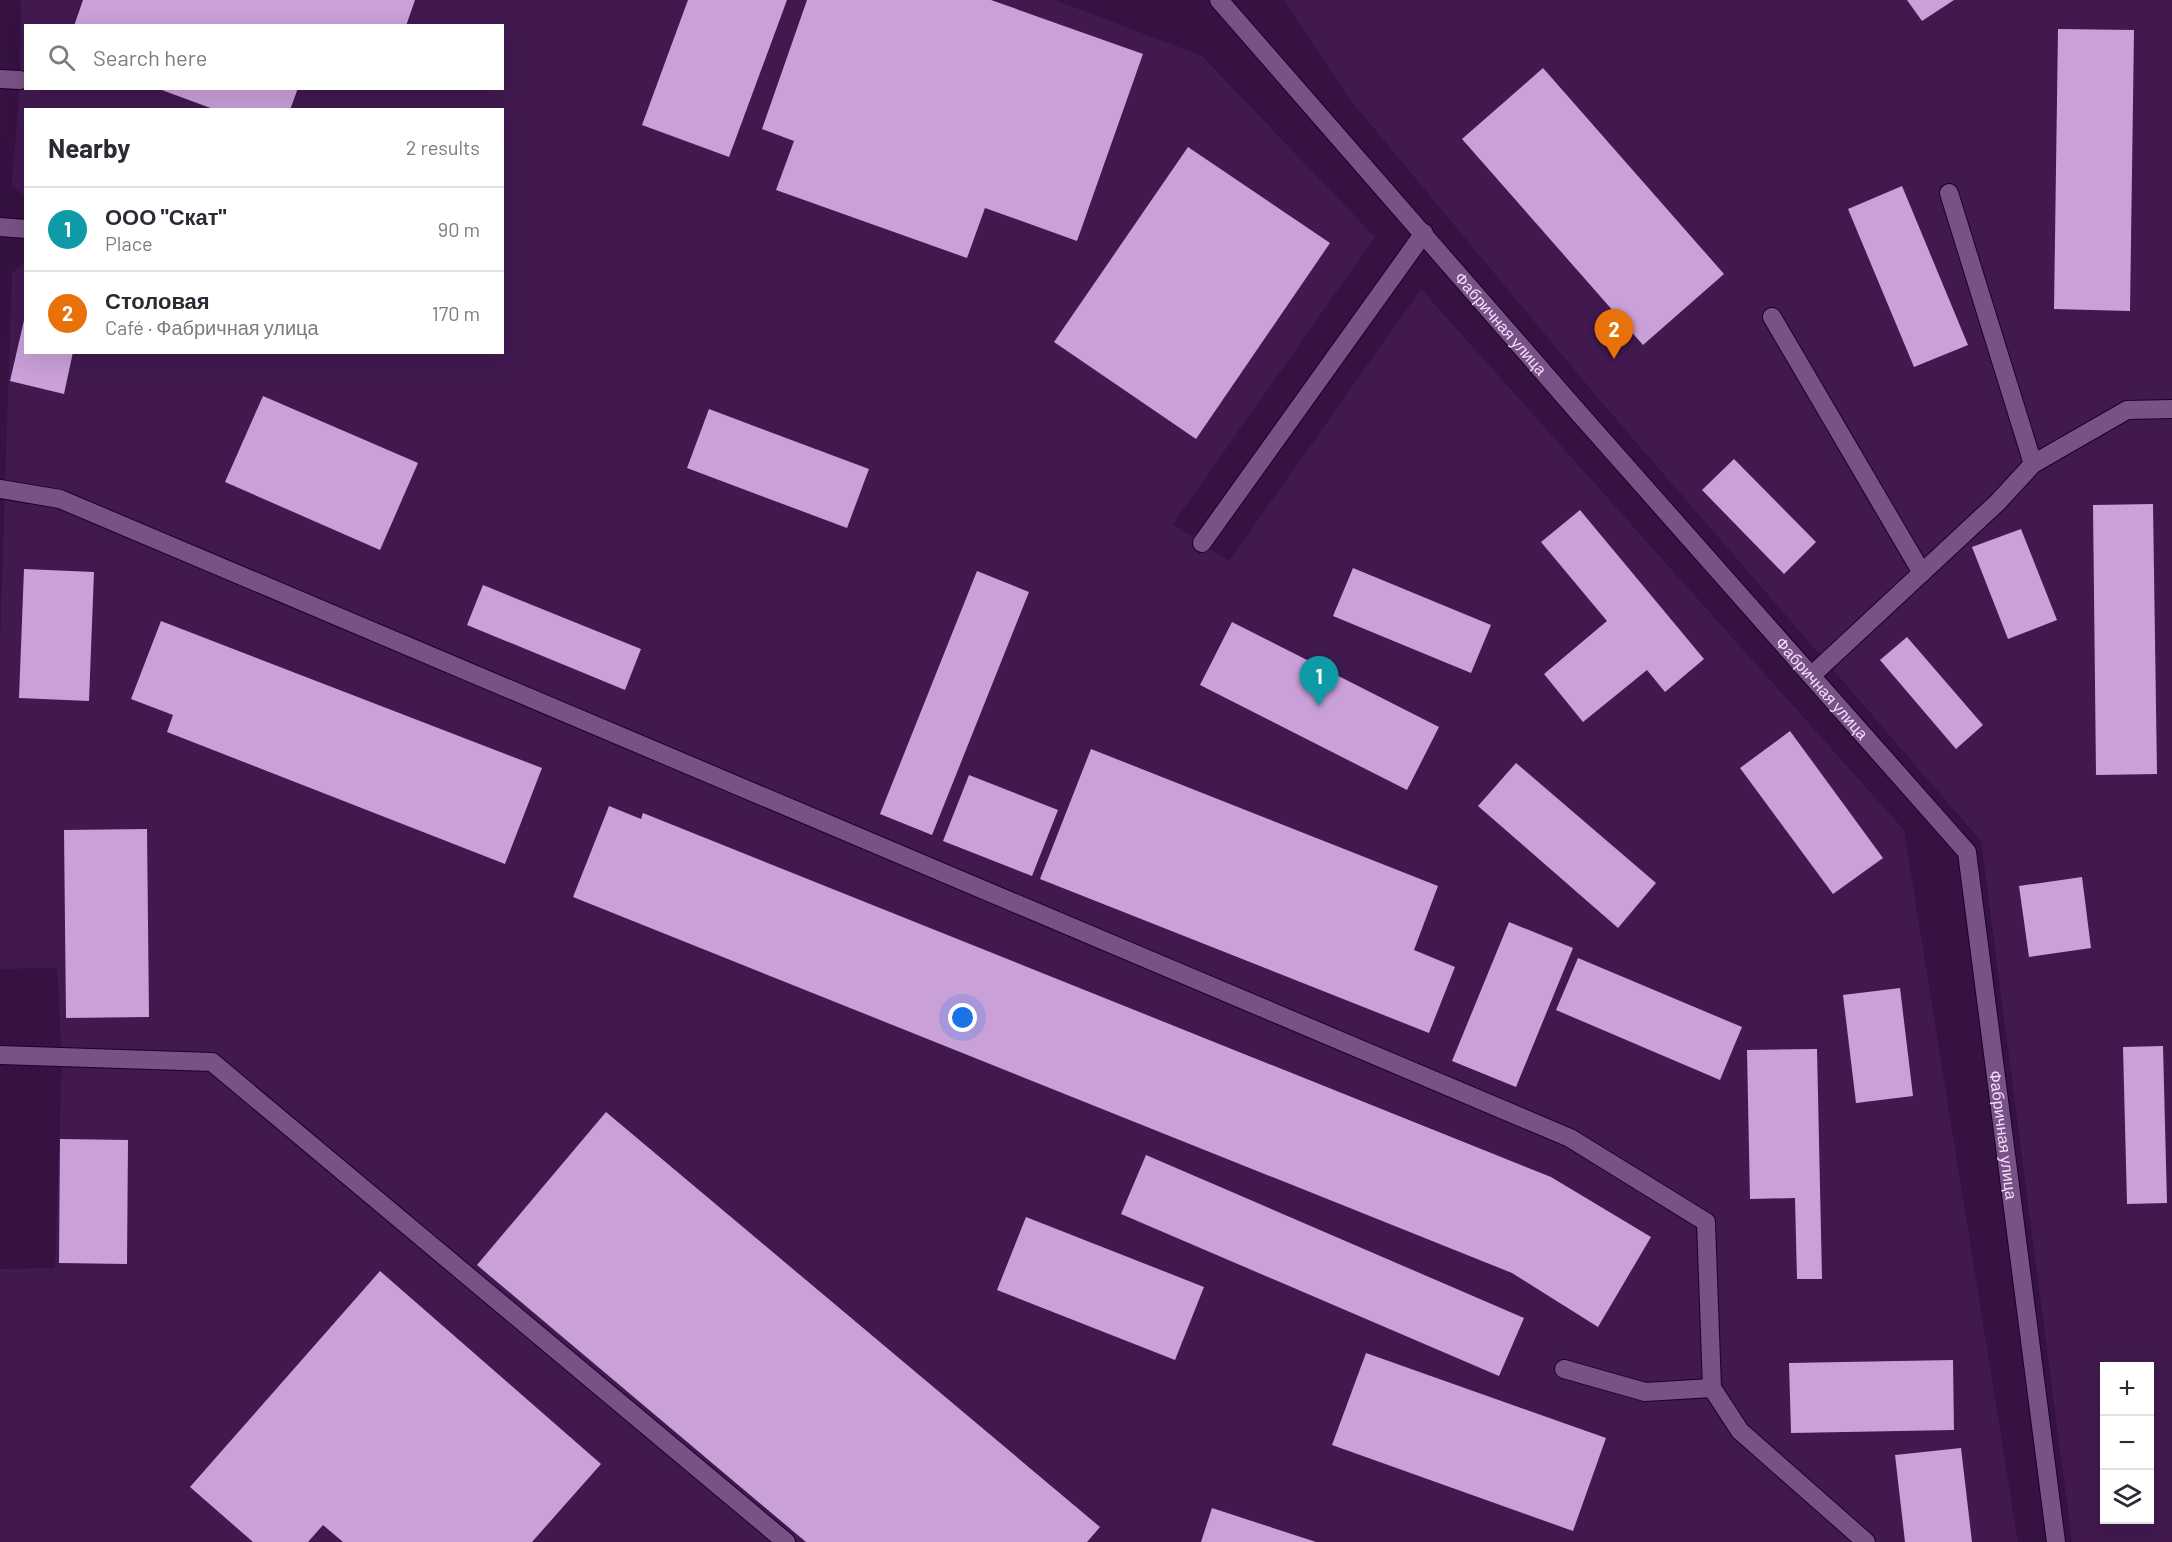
<!DOCTYPE html>
<meta charset="utf-8">
<style>
:root{--surface:#fff;--page:#f7f7f7;--text:#2b2b33;--muted:#7c7c81;--line:#e1e1e2;--accent:#ea580c}
body{margin:0;font-family:Barlow,sans-serif;background:var(--page);color:var(--text)}
.controls{position:absolute;right:18px;bottom:18px;display:grid;overflow:hidden;border-radius:0px;box-shadow:0 6px 24px #0002}
.controls button{width:54px;height:54px;display:grid;place-items:center;padding:0;border:0;border-bottom:2px solid var(--line);background:var(--surface);color:var(--text);font:30px sans-serif}
.you{position:absolute;left:963px;top:1018px;width:21px;height:21px;margin:-15px;border:4px solid #fff;border-radius:50%;background:#1a73e8;box-shadow:0 0 0 9px #1a73e833}
.badge{display:grid;place-items:center;width:39px;height:39px;border-radius:50%;background:var(--accent);color:#fff;font-size:20px;font-weight:700}
.pin{position:absolute;translate:-50% -50px;filter:drop-shadow(0 2px 3px #0008)}
.pin::after{content:'';position:absolute;top:32px;width:21px;height:18px;background:inherit;clip-path:polygon(0 0,100% 0,50% 100%)}
.list{margin:0;padding:0;list-style:none}
h2{display:flex;justify-content:space-between;align-items:center;height:78px;margin:0;padding:0 24px;font-size:26px}
h2 small{font-size:20px;font-weight:400;color:var(--muted)}
.list li{display:grid;grid-template-columns:39px 1fr auto;gap:18px;align-items:center;box-sizing:border-box;height:84px;padding:0 24px;border-top:2px solid var(--line)}
.list b{display:block;font-size:22px;white-space:nowrap}
.list p{margin:0;font-size:20px;white-space:nowrap;color:var(--muted)}
.list em{font-size:20px;font-style:normal;color:var(--muted)}
.icon{flex:none;width:33px;height:33px;fill:none;stroke:currentColor;stroke-width:2;stroke-linecap:round;stroke-linejoin:round}
.map{position:relative;flex:none;width:2172px;height:1542px;overflow:hidden}
.search{position:absolute;background:var(--surface);box-shadow:0 6px 24px #0002;left:24px;top:24px;width:480px;height:66px;display:flex;align-items:center;gap:15px;box-sizing:border-box;padding:0 21px;border-radius:0px;color:var(--muted);font-size:22px}
.panel{position:absolute;background:var(--surface);box-shadow:0 6px 24px #0002;left:24px;top:108px;width:480px;height:246px;border-radius:0px}
.map>svg:first-child{display:block}
</style>
<div class="map">
<svg width="2172" height="1542" viewBox="0 0 2172 1542">
<rect width="100%" height="100%" fill="#351242"/>
<!-- built -->
<g fill="#41194f" fill-rule="evenodd">
<path d="M 21,0 L 1055,0 L 1202,56 L 1375,237 L 1173,524 L 1229,561 L 1421,289 L 1904,830 L 2018,1542 L 0,1542 L 0,1269 L 55,1268 L 62,1058 L 57,968 L 0,969 L 0,642 L 12,273 L 25,262 L 26,352 L 502,352 L 502,110 L 26,110 L 25,197 L 12,185 L 20,80 ZM 26,26 L 502,26 L 502,88 L 26,88 Z"/>
<path d="M 1284,0 L 2172,0 L 2172,1542 L 2072,1542 L 1981,841 L 1597,397 L 1352,102 ZM 2104,1366 L 2150,1366 L 2150,1520 L 2104,1520 Z"/>
</g>
<!-- building -->
<g fill="#c9a0d8">
<path d="M 83,0 L 415,0 L 406,26 L 74,26 Z"/>
<path d="M 688,0 L 787,0 L 729,157 L 642,125 Z"/>
<path d="M 807,0 L 991,0 L 1143,54 L 1077,241 L 985,208 L 967,258 L 776,190 L 794,141 L 762,129 Z"/>
<path d="M 1907,0 L 1954,0 L 1922,21 Z"/>
<path d="M 2058,29 L 2134,30 L 2130,311 L 2054,309 Z"/>
<path d="M 1543,68 L 1724,274 L 1643,345 L 1462,139 Z"/>
<path d="M 298,88 L 290,110 L 216,110 L 159,89 Z"/>
<path d="M 1188,147 L 1330,243 L 1196,439 L 1054,342 Z"/>
<path d="M 1902,186 L 1968,345 L 1914,367 L 1848,209 Z"/>
<path d="M 25,316 L 26,352 L 73,352 L 64,394 L 10,381 Z"/>
<path d="M 263,396 L 418,463 L 380,550 L 225,482 Z"/>
<path d="M 709,409 L 869,469 L 847,528 L 687,468 Z"/>
<path d="M 1734,459 L 1816,542 L 1784,574 L 1702,490 Z"/>
<path d="M 2153,504 L 2157,774 L 2096,775 L 2093,505 Z"/>
<path d="M 1580,510 L 1704,659 L 1665,692 L 1647,670 L 1583,722 L 1544,674 L 1607,621 L 1541,542 Z"/>
<path d="M 2021,529 L 2057,620 L 2008,639 L 1972,547 Z"/>
<path d="M 1353,568 L 1491,625 L 1471,673 L 1333,616 Z"/>
<path d="M 24,569 L 94,572 L 89,701 L 19,698 Z"/>
<path d="M 977,571 L 1029,592 L 932,835 L 880,814 Z"/>
<path d="M 483,585 L 641,649 L 625,690 L 467,625 Z"/>
<path d="M 161,621 L 542,768 L 505,864 L 167,732 L 173,715 L 131,699 Z"/>
<path d="M 1232,622 L 1439,727 L 1407,790 L 1200,685 Z"/>
<path d="M 1907,637 L 1983,725 L 1956,749 L 1880,660 Z"/>
<path d="M 1790,731 L 1883,858 L 1833,894 L 1740,768 Z"/>
<path d="M 1091,749 L 1438,886 L 1414,950 L 1455,967 L 1429,1033 L 1040,879 Z"/>
<path d="M 1516,763 L 1656,883 L 1618,928 L 1478,806 Z"/>
<path d="M 969,775 L 1058,810 L 1032,876 L 943,841 Z"/>
<path d="M 609,806 L 641,819 L 643,813 L 1551,1177 L 1651,1237 L 1598,1327 L 1512,1273 L 573,897 Z"/>
<path d="M 147,829 L 149,1017 L 66,1018 L 64,830 Z"/>
<path d="M 2082,877 L 2091,948 L 2029,957 L 2019,886 Z"/>
<path d="M 1509,922 L 1573,948 L 1516,1087 L 1452,1061 Z"/>
<path d="M 1578,958 L 1742,1027 L 1720,1080 L 1556,1010 Z"/>
<path d="M 1900,988 L 1913,1096 L 1856,1103 L 1843,995 Z"/>
<path d="M 2163,1046 L 2167,1203 L 2127,1204 L 2123,1047 Z"/>
<path d="M 1817,1049 L 1822,1279 L 1797,1279 L 1795,1198 L 1750,1199 L 1747,1050 Z"/>
<path d="M 606,1112 L 1100,1527 L 1087,1542 L 806,1542 L 477,1265 Z"/>
<path d="M 60,1139 L 128,1140 L 127,1264 L 59,1263 Z"/>
<path d="M 1146,1155 L 1524,1318 L 1499,1376 L 1121,1214 Z"/>
<path d="M 1026,1217 L 1204,1287 L 1175,1360 L 997,1290 Z"/>
<path d="M 380,1271 L 601,1464 L 532,1542 L 343,1542 L 323,1525 L 308,1542 L 253,1542 L 190,1487 Z"/>
<path d="M 1366,1353 L 1606,1438 L 1573,1531 L 1332,1445 Z"/>
<path d="M 1953,1360 L 1954,1430 L 1791,1433 L 1789,1363 Z"/>
<path d="M 1961,1448 L 1972,1542 L 1905,1542 L 1895,1455 Z"/>
<path d="M 1212,1508 L 1316,1542 L 1201,1542 Z"/>
</g>
<g fill="none" stroke-linecap="round" stroke-linejoin="round">
<!-- lane casing -->
<g stroke="#1c0027" stroke-width="20">
<g id="lane">
<path d="M 0,79 L 20,80"/>
<path d="M 1949,193 L 2033,464"/>
<path d="M 0,227 L 26,229"/>
<path d="M 1772,317 L 1922,573"/>
<path d="M 0,489 L 60,499 L 1570,1138 L 1706,1222 L 1712,1388 L 1740,1431 L 1866,1542"/>
<path d="M 1202,543 L 1424,233"/>
<path d="M 1812,675 L 1997,503 L 2033,464 L 2127,410 L 2172,409"/>
<path d="M 0,1055 L 212,1062 L 786,1542"/>
<path d="M 1564,1369 L 1645,1392 L 1712,1388"/>
</g>
</g>
<!-- street casing -->
<g stroke="#1c0027" stroke-width="20">
<g id="street">
<path id="s1" d="M 1219,0 L 1578,412 L 1967,852 L 2056,1542"/>
</g>
</g>
<!-- lane -->
<use href="#lane" stroke="#785286" stroke-width="18"/>
<!-- street -->
<use href="#street" stroke="#785286" stroke-width="18"/>
</g>
<g text-anchor="middle" stroke-width="6" stroke-linejoin="round" paint-order="stroke">
<!-- street labels -->
<g font-size="16" fill="#f5dffd" stroke="#351242">
<text dy="6" stroke="none"><textPath href="#s1" startOffset="429">Фабричная улица</textPath></text>
<text dy="6" stroke="none"><textPath href="#s1" startOffset="915">Фабричная улица</textPath></text>
<text dy="6" stroke="none"><textPath href="#s1" startOffset="1419">Фабричная улица</textPath></text>
</g>
</g>
</svg>
<div class="controls">
<button>+</button>
<button>−</button>
<button><svg class="icon" aria-label="layers" viewBox="0 0 24 24"><path d="M12 4l9 5-9 5-9-5zM3 14l9 5 9-5"/></svg></button>
</div>
<div class="you"></div>
<div class="pin badge" style="left:1319px;top:706px;background:#0f9aa8">1</div>
<div class="pin badge" style="left:1614px;top:359px;background:#e8710a">2</div>
<div class="search"><svg class="icon" aria-label="search" viewBox="0 0 24 24"><circle cx="10" cy="10" r="6"/><path d="M15 15l6 6"/></svg>Search here</div>
<section class="panel">
<h2>Nearby<small>2 results</small></h2>
<ul class="list">
<li><span class="badge" style="background:#0f9aa8">1</span><div><b>ООО &quot;Скат&quot;</b><p>Place</p></div><em>90 m</em></li>
<li><span class="badge" style="background:#e8710a">2</span><div><b>Столовая</b><p>Café · Фабричная улица</p></div><em>170 m</em></li>
</ul>
</section>
</div>
